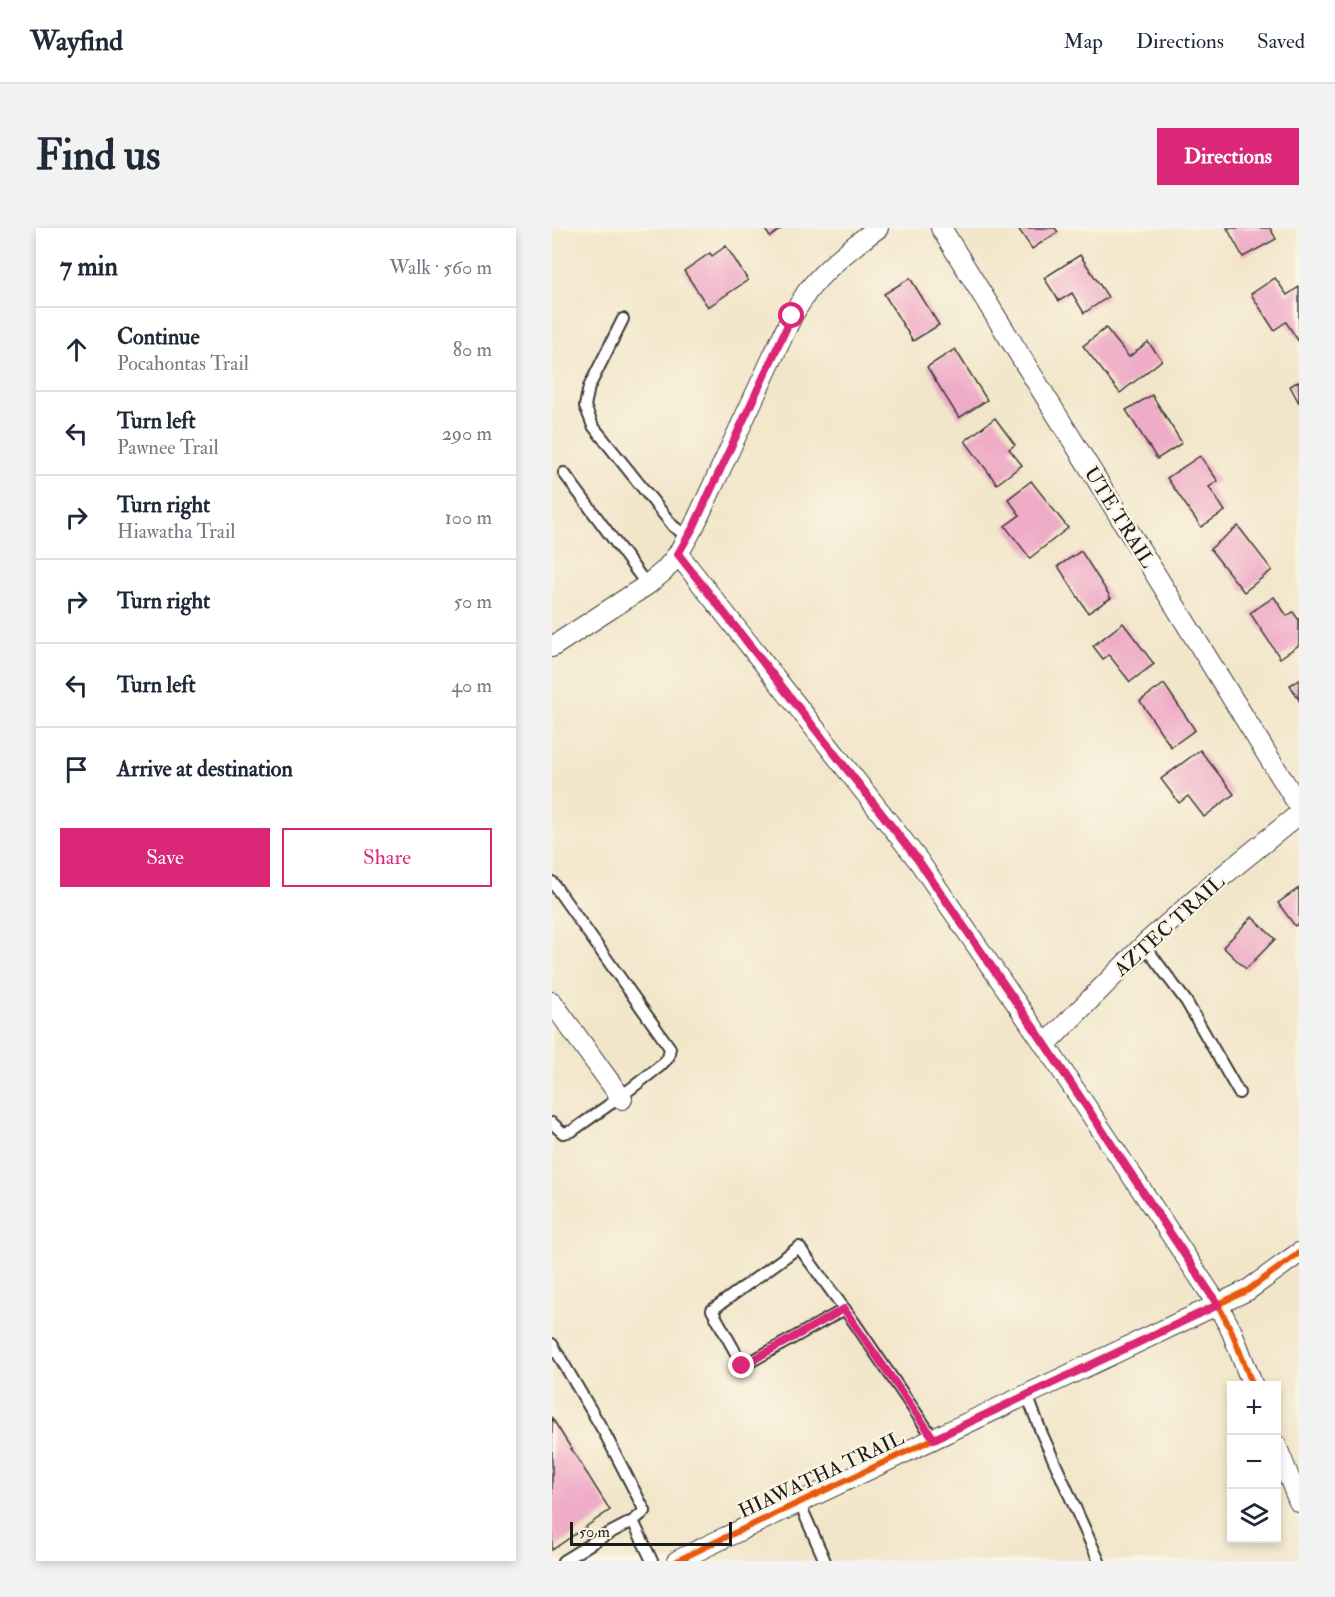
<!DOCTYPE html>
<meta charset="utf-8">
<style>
:root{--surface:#fff;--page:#f2f2f3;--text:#1f2937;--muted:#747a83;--line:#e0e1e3;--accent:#db2777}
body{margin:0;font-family:"IM FELL Double Pica",serif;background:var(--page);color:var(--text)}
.controls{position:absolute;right:18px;bottom:18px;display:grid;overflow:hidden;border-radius:0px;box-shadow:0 3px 9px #0003}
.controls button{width:54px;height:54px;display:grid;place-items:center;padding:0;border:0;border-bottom:2px solid var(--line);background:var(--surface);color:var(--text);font:30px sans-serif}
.scale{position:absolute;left:18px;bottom:15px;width:162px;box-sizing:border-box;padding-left:6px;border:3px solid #1c1c1c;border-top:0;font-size:16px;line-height:21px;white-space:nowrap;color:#1c1c1c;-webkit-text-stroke:4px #fcf5e5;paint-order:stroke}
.stop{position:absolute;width:18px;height:18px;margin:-14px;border:4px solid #db2777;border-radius:50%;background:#fff}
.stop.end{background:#db2777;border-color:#fff;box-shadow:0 2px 6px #0008}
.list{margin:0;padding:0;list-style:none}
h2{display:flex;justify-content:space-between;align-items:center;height:78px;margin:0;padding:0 24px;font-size:26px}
h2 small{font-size:20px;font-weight:400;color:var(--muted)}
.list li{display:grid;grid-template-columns:39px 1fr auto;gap:18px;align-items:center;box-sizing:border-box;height:84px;padding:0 24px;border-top:2px solid var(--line)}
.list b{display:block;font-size:22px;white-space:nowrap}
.list p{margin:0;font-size:20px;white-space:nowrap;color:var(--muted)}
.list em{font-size:20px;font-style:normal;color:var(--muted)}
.actions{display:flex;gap:12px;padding:18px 24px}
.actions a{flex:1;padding:14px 0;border:2px solid var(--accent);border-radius:0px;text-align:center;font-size:21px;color:var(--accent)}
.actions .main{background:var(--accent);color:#fff}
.icon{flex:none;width:33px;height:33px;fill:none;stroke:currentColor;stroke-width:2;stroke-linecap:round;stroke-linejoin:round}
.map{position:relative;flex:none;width:747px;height:1333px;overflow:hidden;border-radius:0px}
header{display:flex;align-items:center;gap:36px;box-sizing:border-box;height:84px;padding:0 30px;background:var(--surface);border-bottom:2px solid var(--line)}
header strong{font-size:28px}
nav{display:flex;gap:33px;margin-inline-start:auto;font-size:21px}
.intro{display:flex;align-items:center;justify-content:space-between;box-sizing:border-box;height:144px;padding:0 36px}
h1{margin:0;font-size:42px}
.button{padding:15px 27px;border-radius:0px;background:var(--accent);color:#fff;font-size:21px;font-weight:700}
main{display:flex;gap:36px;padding:0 36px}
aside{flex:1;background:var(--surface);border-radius:0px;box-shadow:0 3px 9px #0003}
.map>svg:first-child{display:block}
</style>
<header>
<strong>Wayfind</strong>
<nav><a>Map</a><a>Directions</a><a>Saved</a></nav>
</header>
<div class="intro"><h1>Find us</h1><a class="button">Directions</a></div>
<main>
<aside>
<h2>7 min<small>Walk · 560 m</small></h2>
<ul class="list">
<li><svg class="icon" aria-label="ahead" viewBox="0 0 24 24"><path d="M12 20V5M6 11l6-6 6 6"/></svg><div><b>Continue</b><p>Pocahontas Trail</p></div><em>80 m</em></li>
<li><svg class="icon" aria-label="left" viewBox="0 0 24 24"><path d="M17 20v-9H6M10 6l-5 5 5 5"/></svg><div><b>Turn left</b><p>Pawnee Trail</p></div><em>290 m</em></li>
<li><svg class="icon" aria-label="right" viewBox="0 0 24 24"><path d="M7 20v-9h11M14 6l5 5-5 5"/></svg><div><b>Turn right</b><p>Hiawatha Trail</p></div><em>100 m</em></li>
<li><svg class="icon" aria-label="right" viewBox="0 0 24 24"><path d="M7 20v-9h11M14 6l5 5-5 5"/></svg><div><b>Turn right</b></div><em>50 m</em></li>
<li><svg class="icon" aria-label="left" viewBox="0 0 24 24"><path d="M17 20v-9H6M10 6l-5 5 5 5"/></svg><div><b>Turn left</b></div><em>40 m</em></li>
<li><svg class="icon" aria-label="arrive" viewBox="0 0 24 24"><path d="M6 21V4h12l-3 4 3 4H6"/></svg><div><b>Arrive at destination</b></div></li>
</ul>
<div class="actions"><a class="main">Save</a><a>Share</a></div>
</aside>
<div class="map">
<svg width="747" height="1333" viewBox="0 0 747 1333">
<rect width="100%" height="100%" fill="#fcf5e5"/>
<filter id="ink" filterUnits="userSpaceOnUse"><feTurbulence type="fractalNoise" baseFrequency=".0167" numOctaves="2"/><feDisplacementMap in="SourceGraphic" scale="12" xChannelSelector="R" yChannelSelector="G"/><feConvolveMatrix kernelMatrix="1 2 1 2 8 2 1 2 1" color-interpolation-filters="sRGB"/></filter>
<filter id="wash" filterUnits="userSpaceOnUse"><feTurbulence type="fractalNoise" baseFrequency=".008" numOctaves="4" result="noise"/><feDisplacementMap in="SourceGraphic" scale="24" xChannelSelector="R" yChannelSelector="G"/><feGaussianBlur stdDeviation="1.35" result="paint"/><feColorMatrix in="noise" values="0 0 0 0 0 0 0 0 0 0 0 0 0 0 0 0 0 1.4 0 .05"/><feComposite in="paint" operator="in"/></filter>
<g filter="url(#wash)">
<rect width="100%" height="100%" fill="#f2e6ca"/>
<g id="blocks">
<!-- building -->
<g fill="#efacc7">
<path d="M 212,0 L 230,0 L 218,9 Z"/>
<path d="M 466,0 L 503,0 L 506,4 L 480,21 Z"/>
<path d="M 675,0 L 718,0 L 724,11 L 691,29 Z"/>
<path d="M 174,18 L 196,52 L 156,79 L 132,43 L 158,25 L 160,28 Z"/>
<path d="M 528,27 L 556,69 L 532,85 L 520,65 L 507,73 L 492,50 Z"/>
<path d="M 358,50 L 387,97 L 361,113 L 332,66 Z"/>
<path d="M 723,50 L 735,67 L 747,59 L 747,114 L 734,94 L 722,102 L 699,66 Z"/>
<path d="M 554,100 L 577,129 L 596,114 L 610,132 L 568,165 L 531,118 Z"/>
<path d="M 403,121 L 435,172 L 407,190 L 375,139 Z"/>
<path d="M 747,153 L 747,175 L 738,158 Z"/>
<path d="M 600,167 L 630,215 L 605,231 L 574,182 Z"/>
<path d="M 443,190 L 463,217 L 457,221 L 470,237 L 445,256 L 413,213 Z"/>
<path d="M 648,228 L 666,253 L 657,259 L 673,283 L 649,299 L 615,250 Z"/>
<path d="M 479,253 L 516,300 L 478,330 L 453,298 L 468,287 L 456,271 Z"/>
<path d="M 686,298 L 720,342 L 692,364 L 658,321 Z"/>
<path d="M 529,323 L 559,370 L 536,385 L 506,338 Z"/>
<path d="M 722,369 L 735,388 L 741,384 L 747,392 L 747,417 L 728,430 L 698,385 Z"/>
<path d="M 571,395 L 602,436 L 578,454 L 557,427 L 551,431 L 541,418 Z"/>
<path d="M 747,452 L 747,472 L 738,457 Z"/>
<path d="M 612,456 L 643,502 L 619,519 L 588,473 Z"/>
<path d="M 648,522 L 682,566 L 652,589 L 636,568 L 627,575 L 609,551 Z"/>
<path d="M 747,660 L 747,695 L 743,698 L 726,675 Z"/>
<path d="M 700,689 L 723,711 L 694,741 L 671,719 Z"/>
<path d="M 0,1190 L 58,1282 L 0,1322 Z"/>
</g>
</g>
</g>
<g filter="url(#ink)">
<use href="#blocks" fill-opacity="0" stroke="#3c3a36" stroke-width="1.5"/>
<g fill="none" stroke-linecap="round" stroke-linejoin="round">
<!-- service casing -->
<g stroke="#3c3a36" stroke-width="14">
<g id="service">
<path d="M 71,91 L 37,159 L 33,178 L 41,198 L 121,298 L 136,309"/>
<path d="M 12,245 L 95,357"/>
<path d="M 0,654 L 118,820 L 116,830 L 107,839 L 68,869 L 20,903 L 11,905 L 0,895"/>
<path d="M 592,717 L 634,773 L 687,865"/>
<path d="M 293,1081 L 191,1138 L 160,1082 L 247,1019 L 302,1094 L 382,1211"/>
<path d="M 0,1116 L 52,1204 L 93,1283 L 81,1293"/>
<path d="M 475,1167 L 490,1206 L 547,1333"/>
<path d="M 247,1274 L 273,1333"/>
<path d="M 11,1333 L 48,1310 L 81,1293 L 100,1333"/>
</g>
</g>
<!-- minor casing -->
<g stroke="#3c3a36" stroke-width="22">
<g id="minor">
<path d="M 389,0 L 747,578"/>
<path d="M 126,326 L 366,632 L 493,817 L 666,1077 L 680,1104 L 701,1158"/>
<path d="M 0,419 L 95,357 L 112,343 L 126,326 L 142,298 L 240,88 C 245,80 250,72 255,64 C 274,39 301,18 326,0"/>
<path d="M 0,774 L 70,871"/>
<path d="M 493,817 L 595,714 L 667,651 L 747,586"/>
<path d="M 724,1217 L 747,1274"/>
<path d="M 125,1333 L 153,1319 L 696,1062 L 747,1025"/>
</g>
</g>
<!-- service -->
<use href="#service" stroke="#fff" stroke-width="10"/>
<!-- minor -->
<use href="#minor" stroke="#fff" stroke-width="20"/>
<!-- cycleway casing -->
<g stroke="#fcf5e5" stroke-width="10">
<g id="cycleway">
<path d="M 126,326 L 366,632 L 493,817 L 666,1077 L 680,1104 L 701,1158"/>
<path d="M 125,1333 L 153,1319 L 696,1062 L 747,1025"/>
</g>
</g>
<!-- cycleway -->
<use href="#cycleway" stroke="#e8590c" stroke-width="6"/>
</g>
</g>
<g fill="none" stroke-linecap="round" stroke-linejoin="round" filter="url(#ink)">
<!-- route -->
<path stroke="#db2777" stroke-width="8" d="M 190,1138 L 292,1081 L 382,1211 L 666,1077 L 493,816 L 366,632 L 126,326 L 142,298 L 240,88"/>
</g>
<g text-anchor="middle" stroke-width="5" stroke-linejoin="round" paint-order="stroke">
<!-- street labels -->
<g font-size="20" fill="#1c1c1c" stroke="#fcf5e5">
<text transform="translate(568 289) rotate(58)" y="7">UTE TRAIL</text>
<text transform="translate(617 697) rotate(-42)" y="7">AZTEC TRAIL</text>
<text transform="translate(269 1246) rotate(-25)" y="7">HIAWATHA TRAIL</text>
</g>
</g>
</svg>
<div class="controls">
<button>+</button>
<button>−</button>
<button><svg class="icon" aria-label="layers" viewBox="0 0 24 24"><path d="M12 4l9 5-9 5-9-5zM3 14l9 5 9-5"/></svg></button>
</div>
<div class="scale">50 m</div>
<div class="stop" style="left:240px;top:88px"></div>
<div class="stop end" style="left:190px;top:1138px"></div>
</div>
</main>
